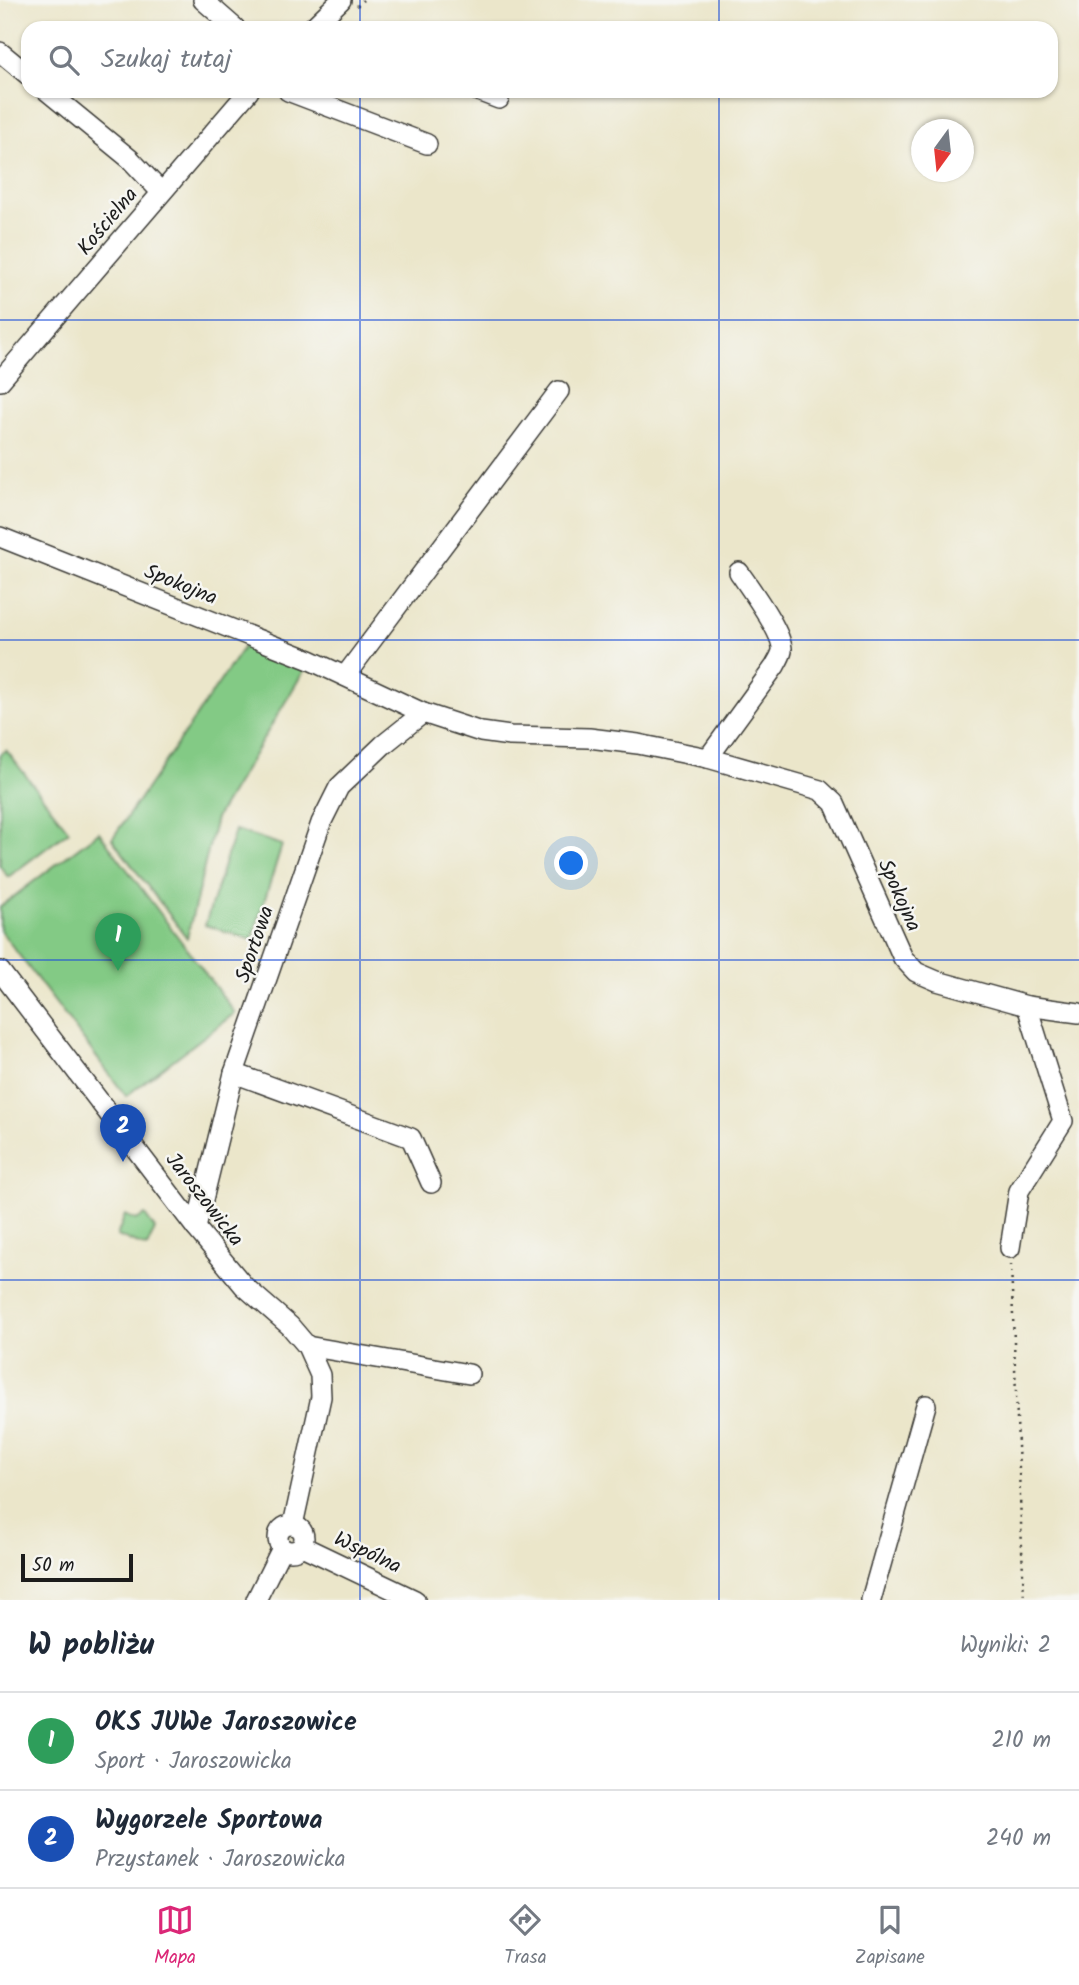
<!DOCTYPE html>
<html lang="pl">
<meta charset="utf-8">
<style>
:root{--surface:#fff;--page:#f2f2f3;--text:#1f2937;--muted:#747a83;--line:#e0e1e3;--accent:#db2777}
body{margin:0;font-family:Kalam,sans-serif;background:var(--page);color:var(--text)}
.compass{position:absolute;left:911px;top:119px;width:63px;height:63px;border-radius:50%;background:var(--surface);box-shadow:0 2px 5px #0004;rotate:195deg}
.scale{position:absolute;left:21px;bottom:18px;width:112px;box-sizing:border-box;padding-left:7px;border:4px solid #1c1c1c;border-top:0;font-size:19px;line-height:24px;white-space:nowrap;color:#1c1c1c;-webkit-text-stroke:5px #f6f6f2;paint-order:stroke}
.you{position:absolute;left:572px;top:864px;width:24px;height:24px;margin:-18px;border:5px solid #fff;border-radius:50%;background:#1a73e8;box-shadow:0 0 0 10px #1a73e833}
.badge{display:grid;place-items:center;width:46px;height:46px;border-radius:50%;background:var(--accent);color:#fff;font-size:23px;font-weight:700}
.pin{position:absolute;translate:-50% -58px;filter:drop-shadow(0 2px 4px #0008)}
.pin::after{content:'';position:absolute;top:37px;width:24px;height:21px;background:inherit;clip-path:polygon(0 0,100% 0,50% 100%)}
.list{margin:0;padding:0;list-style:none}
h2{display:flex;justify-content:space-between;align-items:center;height:91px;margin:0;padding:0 28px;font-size:30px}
h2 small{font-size:23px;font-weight:400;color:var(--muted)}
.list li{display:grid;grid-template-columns:46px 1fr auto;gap:21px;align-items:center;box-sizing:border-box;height:98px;padding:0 28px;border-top:2px solid var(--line)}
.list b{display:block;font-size:26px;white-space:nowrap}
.list p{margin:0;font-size:23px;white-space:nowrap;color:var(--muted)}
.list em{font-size:23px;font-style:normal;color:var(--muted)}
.icon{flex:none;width:38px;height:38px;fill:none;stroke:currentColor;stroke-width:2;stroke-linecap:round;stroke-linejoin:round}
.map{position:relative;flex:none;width:1079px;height:1600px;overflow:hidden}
.search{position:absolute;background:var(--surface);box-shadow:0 2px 5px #0004;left:21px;right:21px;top:21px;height:77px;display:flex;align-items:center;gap:18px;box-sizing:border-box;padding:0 24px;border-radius:21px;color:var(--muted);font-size:26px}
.sheet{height:287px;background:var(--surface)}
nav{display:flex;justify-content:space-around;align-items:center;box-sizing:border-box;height:98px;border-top:2px solid var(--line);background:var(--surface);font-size:19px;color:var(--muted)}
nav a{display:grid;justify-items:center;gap:4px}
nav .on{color:var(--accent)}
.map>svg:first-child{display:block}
</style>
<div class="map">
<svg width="1079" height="1600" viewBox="0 0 1079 1600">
<rect width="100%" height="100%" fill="#f6f6f2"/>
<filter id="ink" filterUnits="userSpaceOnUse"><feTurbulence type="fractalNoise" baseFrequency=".0143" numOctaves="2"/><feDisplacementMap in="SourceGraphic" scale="14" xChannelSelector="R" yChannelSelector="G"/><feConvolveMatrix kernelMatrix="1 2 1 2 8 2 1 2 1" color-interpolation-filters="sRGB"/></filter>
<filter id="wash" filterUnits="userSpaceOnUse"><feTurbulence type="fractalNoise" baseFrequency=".00686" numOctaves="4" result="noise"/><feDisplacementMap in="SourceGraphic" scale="28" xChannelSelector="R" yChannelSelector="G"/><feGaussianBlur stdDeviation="1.57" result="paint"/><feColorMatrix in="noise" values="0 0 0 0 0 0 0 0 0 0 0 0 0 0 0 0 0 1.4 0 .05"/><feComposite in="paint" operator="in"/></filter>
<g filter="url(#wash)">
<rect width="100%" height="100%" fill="#ebe6ca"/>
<!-- green -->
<g fill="#83ca85" stroke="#507350" stroke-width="2">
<path d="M 247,642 L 305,669 L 216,818 L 187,938 L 112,839 Z"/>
<path d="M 6,750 L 69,831 L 8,877 L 0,866 L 0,754 Z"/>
<path d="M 235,830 L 282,845 L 252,940 L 205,925 Z"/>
<path d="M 99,832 L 235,1013 L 126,1096 L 0,930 L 0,907 Z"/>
<path d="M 125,1215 L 136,1220 L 145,1215 L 155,1229 L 147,1247 L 117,1236 Z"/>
</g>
</g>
<g filter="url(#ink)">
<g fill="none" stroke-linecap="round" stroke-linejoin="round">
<!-- minor casing -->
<g stroke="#3b3a36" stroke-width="22">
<g id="minor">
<path d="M 203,0 L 235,28"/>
<path d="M 312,28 L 341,0"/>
<path d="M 0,52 L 28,75"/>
<path d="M 47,91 L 130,159 L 161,192"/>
<path d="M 288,91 L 427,144"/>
<path d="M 478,91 L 499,99"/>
<path d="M 0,381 L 249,91"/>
<path d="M 0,537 L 310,660 L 423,713 L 481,732 L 510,736 L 589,738 L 638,744 L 708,758 L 820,790 L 834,803 L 903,958 L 916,972 L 937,981 L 1027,1006 L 1079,1013"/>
<path d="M 345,676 L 559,391"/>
<path d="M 708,758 L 775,666 C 777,662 781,656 782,651 C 784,634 749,587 739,572"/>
<path d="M 0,971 L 196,1228 L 244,1286 L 290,1326 L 307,1346 L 320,1375 L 321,1397 L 293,1525"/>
<path d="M 234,1073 L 411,1138 L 431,1183"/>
<path d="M 196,1228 L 234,1073 L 321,823 L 339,787 L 383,745 L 423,713"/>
<path d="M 1010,1248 L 1019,1191 L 1063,1121 L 1027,1006"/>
<path d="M 307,1346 L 469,1374"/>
<circle cx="291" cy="1538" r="13"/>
<path d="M 302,1546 L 415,1600"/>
<path d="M 256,1600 L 282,1548"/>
<path d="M 871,1600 L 926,1405"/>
</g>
</g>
<!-- path -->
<g stroke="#3b3a36" stroke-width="2.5" stroke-dasharray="2 5" stroke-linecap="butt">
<path d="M 357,6 L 363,0"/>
<path d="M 1011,1264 L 1024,1600"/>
<path d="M 269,1536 L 273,1525 L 277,1521"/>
</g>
<!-- minor -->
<use href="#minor" stroke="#fff" stroke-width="19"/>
</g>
</g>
<!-- grid -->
<path fill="none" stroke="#1d4ed8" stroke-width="2" stroke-opacity="0.55" d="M 360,0 L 360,28M 719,0 L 719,28M 360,91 L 360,1600M 719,91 L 719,1600M 0,320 L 1079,320M 0,640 L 1079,640M 0,960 L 1079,960M 0,1280 L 1079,1280"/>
<g text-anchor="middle" stroke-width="5" stroke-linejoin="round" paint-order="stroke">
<!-- street labels -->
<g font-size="21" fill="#1c1c1c" stroke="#f6f6f2">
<text transform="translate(107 221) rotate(-50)" y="7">Kościelna</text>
<text transform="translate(181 584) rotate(22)" y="7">Spokojna</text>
<text transform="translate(900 895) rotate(66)" y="7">Spokojna</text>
<text transform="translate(254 944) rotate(-71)" y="7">Sportowa</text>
<text transform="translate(205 1199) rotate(52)" y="7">Jaroszowicka</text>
<text transform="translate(368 1552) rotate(25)" y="7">Wspólna</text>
</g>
</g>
</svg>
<svg class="compass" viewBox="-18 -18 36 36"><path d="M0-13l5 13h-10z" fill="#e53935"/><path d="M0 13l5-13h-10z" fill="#747a83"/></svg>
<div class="scale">50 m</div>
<div class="you"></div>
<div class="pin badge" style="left:118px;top:971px;background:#2e9e5b">1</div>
<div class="pin badge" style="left:123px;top:1162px;background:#1a4fb4">2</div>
<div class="search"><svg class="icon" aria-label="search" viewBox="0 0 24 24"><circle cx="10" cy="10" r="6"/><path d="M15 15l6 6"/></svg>Szukaj tutaj</div>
</div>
<section class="sheet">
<h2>W pobliżu<small>Wyniki: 2</small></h2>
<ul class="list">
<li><span class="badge" style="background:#2e9e5b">1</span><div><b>OKS JUWe Jaroszowice</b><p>Sport · Jaroszowicka</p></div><em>210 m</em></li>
<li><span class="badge" style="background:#1a4fb4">2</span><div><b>Wygorzele Sportowa</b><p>Przystanek · Jaroszowicka</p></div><em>240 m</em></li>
</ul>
</section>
<nav>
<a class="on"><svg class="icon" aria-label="map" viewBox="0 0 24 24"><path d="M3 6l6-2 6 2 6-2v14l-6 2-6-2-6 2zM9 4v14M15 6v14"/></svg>Mapa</a>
<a><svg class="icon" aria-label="directions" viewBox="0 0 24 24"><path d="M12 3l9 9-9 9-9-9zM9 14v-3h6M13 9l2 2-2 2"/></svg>Trasa</a>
<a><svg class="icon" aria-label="saved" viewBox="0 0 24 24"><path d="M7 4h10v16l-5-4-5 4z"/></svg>Zapisane</a>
</nav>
